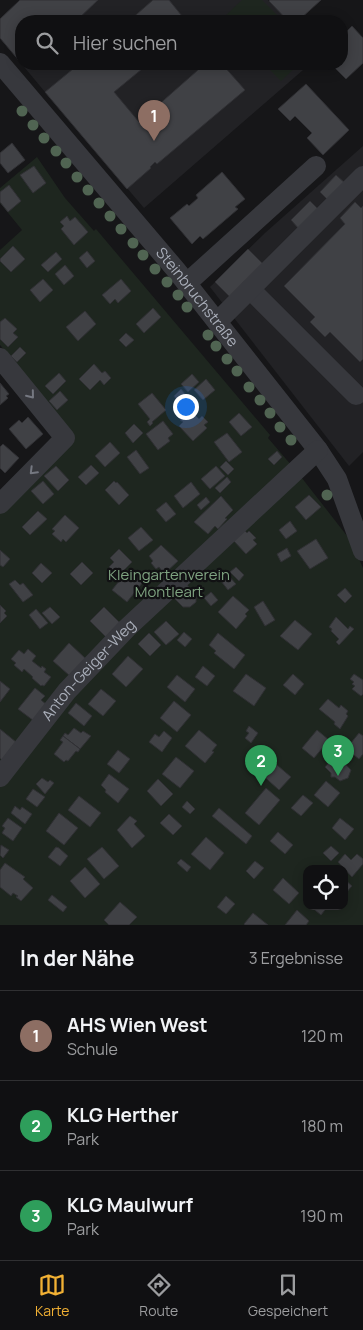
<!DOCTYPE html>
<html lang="de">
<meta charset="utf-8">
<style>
:root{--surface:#101012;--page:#19191b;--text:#f1f3f6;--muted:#9c9d9f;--line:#303032;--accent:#f2b134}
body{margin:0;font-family:Manrope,sans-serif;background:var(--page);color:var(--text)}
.controls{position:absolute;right:15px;bottom:15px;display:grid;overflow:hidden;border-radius:10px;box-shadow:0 2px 12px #0003}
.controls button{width:45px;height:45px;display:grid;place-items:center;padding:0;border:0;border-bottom:1px solid var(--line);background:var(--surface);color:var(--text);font:25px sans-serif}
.you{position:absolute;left:185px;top:406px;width:18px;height:18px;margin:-12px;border:4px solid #fff;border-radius:50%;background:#1a73e8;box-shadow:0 0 0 8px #1a73e833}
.badge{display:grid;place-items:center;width:32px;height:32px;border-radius:50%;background:var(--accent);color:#fff;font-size:16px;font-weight:700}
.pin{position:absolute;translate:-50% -41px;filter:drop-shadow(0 1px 2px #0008)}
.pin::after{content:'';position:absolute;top:26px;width:18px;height:15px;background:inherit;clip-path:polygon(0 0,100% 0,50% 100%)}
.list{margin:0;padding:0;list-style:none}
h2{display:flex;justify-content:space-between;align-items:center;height:65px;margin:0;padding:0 20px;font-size:21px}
h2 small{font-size:16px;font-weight:400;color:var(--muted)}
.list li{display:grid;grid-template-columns:32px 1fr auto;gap:15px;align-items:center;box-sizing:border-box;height:90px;padding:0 20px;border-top:1px solid var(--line)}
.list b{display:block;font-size:19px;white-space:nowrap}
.list p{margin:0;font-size:16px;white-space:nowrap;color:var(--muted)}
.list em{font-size:16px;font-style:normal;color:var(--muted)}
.icon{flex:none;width:28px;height:28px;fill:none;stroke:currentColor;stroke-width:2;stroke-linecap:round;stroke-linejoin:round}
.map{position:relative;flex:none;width:363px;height:925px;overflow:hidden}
.search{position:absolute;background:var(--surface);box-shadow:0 2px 12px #0003;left:15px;right:15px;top:15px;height:55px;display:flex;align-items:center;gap:12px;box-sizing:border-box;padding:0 18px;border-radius:20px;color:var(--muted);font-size:19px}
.sheet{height:335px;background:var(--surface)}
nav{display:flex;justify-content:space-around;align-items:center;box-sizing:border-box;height:70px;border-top:1px solid var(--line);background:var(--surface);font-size:14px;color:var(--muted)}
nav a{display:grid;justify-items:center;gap:2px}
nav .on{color:var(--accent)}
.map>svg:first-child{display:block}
</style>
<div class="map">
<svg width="363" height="925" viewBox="0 0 363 925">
<rect width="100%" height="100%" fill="#161618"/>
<!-- built -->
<g fill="#222225">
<path d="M 20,0 L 268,0 L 288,21 L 21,21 L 21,64 L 310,64 L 144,208 L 45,92 L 0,38 L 0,19 Z"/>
<path d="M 363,146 L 363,452 L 349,466 L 210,287 L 265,233 Z"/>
</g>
<!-- green -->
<g fill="#1e261f" fill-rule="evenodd">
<path d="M 242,0 L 262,0 L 283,21 L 224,21 L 222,19 Z"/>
<path d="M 264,64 L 299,64 L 281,81 Z"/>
<path d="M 37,157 L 65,198 L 94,231 L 96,229 L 270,435 L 268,438 L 298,473 L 351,541 L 363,568 L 363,925 L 0,925 L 0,514 L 71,442 L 72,434 L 0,345 L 0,250 L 22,230 L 0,203 L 0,188 ZM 307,869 L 344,869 L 344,906 L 307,906 Z"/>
</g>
<!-- building -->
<g fill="#404145" stroke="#303034">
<path d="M 20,0 L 98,0 L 76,21 L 21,21 L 21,63 L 0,38 L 0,19 Z"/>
<path d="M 153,0 L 169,0 L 186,21 L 129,21 Z"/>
<path d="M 270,0 L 321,0 L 298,21 L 288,21 L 269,1 Z"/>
<path d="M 352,26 L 363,38 L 363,63 L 346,79 L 331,64 L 342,64 L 342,36 Z"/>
<path d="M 79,64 L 148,64 L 114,92 L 139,122 L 198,70 L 192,64 L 222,64 L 245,90 L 157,164 L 155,162 L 150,167 L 151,168 L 127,189 L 45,92 Z"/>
<path d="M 306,84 L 349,130 L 323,155 L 307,138 L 312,133 L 295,116 L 290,121 L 278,109 Z"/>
<path d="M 12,143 L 25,160 L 8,173 L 0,163 L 0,153 Z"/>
<path d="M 34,166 L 46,183 L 33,193 L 20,175 Z"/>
<path d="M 222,172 L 245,199 L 235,207 L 238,209 L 203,239 L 200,236 L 192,244 L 170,218 L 187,204 L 189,206 L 198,198 L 196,195 Z"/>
<path d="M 336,175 L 346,184 L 329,201 L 320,192 Z"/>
<path d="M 9,185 L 21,201 L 8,212 L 0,202 L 0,192 Z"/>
<path d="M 310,201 L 318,209 L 299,229 L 291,220 Z"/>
<path d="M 355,202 L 361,208 L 363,206 L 363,359 L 360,362 L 330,332 L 325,337 L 310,322 L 315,317 L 284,286 L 345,224 L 340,218 Z"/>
<path d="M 67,216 L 70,221 L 75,217 L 88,232 L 74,245 L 61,229 L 64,226 L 60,222 Z"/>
<path d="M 13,246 L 25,259 L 11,272 L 0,261 L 0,259 Z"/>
<path d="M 248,249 L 263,264 L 230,297 L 215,282 Z"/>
<path d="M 87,251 L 95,261 L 87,268 L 79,258 Z"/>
<path d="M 56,252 L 62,259 L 48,272 L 41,265 Z"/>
<path d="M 65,265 L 74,276 L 64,285 L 55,274 Z"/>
<path d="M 43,279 L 53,290 L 40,302 L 30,290 Z"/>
<path d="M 121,279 L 131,291 L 118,303 L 115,299 L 110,304 L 102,295 Z"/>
<path d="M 153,308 L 161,317 L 144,333 L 136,324 Z"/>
<path d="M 85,311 L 96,324 L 78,341 L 66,327 Z"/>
<path d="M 5,318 L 17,329 L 13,333 L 18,337 L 8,347 L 0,339 L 0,322 Z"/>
<path d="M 126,333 L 134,340 L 126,347 L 119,340 Z"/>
<path d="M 20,347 L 26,353 L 17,362 L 11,356 Z"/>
<path d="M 94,364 L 102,373 L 105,371 L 111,378 L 104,385 L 100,380 L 90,390 L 79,379 Z"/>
<path d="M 59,373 L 66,381 L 53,394 L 45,386 Z"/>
<path d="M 192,374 L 199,382 L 188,392 L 181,384 Z"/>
<path d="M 206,379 L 215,390 L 203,400 L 194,390 Z"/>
<path d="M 0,383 L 9,394 L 6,396 L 8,398 L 0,405 Z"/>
<path d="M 181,389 L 186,395 L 178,402 L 174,396 Z"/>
<path d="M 60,391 L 68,400 L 57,410 L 49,401 Z"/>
<path d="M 152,393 L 166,410 L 152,422 L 153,423 L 150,426 L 147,422 L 150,419 L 138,404 Z"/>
<path d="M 188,412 L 191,415 L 193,413 L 199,419 L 202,416 L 208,422 L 204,425 L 207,428 L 193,441 L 179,426 L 183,422 L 180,420 Z"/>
<path d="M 239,413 L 252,427 L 241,436 L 229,422 Z"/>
<path d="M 28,417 L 43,434 L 26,449 L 9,429 L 19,420 L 22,423 Z"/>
<path d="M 163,421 L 173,434 L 168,438 L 170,441 L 158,450 L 146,434 Z"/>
<path d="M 134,424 L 143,433 L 133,443 L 125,433 Z"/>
<path d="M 227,433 L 242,452 L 229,462 L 214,442 Z"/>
<path d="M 110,442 L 120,453 L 105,467 L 95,456 Z"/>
<path d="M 3,444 L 19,458 L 5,473 L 0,468 L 0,447 Z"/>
<path d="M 136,450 L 149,468 L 140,474 L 127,457 Z"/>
<path d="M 277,451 L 282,457 L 274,465 L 268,459 Z"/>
<path d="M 226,461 L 234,469 L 228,475 L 220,467 Z"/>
<path d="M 91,465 L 99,473 L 86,485 L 78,477 Z"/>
<path d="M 56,466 L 69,480 L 58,491 L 44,476 Z"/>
<path d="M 216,466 L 225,476 L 210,489 L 201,479 Z"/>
<path d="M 227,477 L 231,482 L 220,493 L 215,488 Z"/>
<path d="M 43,481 L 54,494 L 43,504 L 31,491 Z"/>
<path d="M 114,481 L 116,483 L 117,482 L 129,495 L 119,505 L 105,490 Z"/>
<path d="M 191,482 L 200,494 L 183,508 L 174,496 Z"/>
<path d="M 309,495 L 321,507 L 306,520 L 295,507 Z"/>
<path d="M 221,496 L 233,510 L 225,518 L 227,519 L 218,529 L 215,526 L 208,534 L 194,522 Z"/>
<path d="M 206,497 L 210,502 L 201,510 L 197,505 Z"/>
<path d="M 166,502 L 176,514 L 166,522 L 156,510 Z"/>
<path d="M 38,511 L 47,519 L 30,535 L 22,527 Z"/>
<path d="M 65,515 L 79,528 L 66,542 L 63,539 L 61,542 L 52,534 L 55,531 L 52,529 Z"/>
<path d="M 290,521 L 297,531 L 286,539 L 279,530 Z"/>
<path d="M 141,527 L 153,540 L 139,551 L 128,538 Z"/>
<path d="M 244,530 L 247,533 L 249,531 L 256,538 L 253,540 L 257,544 L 246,554 L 233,540 Z"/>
<path d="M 316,539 L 328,558 L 310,569 L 297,551 Z"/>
<path d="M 161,545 L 178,561 L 164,574 L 159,567 L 156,569 L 151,563 L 153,561 L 149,556 Z"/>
<path d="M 287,548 L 291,556 L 281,562 L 277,554 Z"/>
<path d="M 119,549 L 132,562 L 118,576 L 109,567 L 114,562 L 110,558 Z"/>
<path d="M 0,550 L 10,559 L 3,567 L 0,565 Z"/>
<path d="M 82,562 L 93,573 L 81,585 L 70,574 Z"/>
<path d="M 41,563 L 52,573 L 42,583 L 32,573 Z"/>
<path d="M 236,567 L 244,575 L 239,581 L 230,572 Z"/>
<path d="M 128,570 L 143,582 L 127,602 L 112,590 Z"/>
<path d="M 228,575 L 236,584 L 228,590 L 221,581 Z"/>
<path d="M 15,580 L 20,585 L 23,583 L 33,595 L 23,602 L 9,584 Z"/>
<path d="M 186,584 L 196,594 L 196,602 L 190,607 L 183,607 L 173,597 Z"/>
<path d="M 345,588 L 352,596 L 345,603 L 337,595 Z"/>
<path d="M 211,592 L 218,600 L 211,606 L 204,598 Z"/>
<path d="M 233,596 L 249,610 L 245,614 L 247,616 L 236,629 L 218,612 Z"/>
<path d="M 263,601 L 275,620 L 265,626 L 254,607 Z"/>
<path d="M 0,605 L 6,611 L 4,613 L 7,616 L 0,623 Z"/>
<path d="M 50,607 L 60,617 L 52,624 L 42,613 Z"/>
<path d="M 104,607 L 121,624 L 106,637 L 90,621 Z"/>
<path d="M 36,609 L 48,623 L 40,629 L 29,615 Z"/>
<path d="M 336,617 L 348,629 L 350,626 L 354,629 L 339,645 L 336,642 L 339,639 L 331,631 L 332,629 L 329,627 Z"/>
<path d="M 295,620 L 312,634 L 298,650 L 280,636 Z"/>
<path d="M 166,621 L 179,634 L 166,645 L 154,632 Z"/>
<path d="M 184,632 L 192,639 L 185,647 L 177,640 Z"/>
<path d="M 149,633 L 161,645 L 150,656 L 138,644 Z"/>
<path d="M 218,633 L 245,655 L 234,669 L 214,653 L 216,651 L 209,645 Z"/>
<path d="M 69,643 L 86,659 L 70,676 L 53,661 Z"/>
<path d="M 28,649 L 36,656 L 32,661 L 41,668 L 42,666 L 46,669 L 44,672 L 51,677 L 44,686 L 42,685 L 41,686 L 32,678 L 33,677 L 24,669 L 22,672 L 14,665 L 16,663 L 11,659 L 19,650 L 24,654 Z"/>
<path d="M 128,656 L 143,669 L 126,687 L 112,674 Z"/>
<path d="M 203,666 L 215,676 L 207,686 L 195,677 Z"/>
<path d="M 246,674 L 266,688 L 254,706 L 233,691 Z"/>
<path d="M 293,674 L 304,684 L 295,695 L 283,685 Z"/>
<path d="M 354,674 L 363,680 L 363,694 L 361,696 L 352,689 L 355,686 L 352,684 L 354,682 L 350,679 Z"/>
<path d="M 177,675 L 195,689 L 185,702 L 167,687 Z"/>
<path d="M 0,681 L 10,689 L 0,702 Z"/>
<path d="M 35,688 L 45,696 L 41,700 L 47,705 L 34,721 L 18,709 Z"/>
<path d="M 101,689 L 116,701 L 103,716 L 88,704 Z"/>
<path d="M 328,699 L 339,708 L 341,705 L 348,711 L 346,714 L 348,716 L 340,729 L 334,724 L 335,722 L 319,709 Z"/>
<path d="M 174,701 L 191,715 L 177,732 L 160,718 Z"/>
<path d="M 76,703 L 92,716 L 84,726 L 68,713 Z"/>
<path d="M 249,726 L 258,733 L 251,743 L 245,738 L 249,733 L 246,731 Z"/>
<path d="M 74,728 L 81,733 L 83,731 L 91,736 L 80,749 L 63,736 L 65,733 L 68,735 Z"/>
<path d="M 0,729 L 16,742 L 2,760 L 0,758 Z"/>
<path d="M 199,730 L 217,745 L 212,751 L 214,752 L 205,763 L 185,746 Z"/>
<path d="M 317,730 L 329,740 L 314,758 L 302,748 Z"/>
<path d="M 164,731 L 172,738 L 162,752 L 149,742 L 155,734 L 159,737 Z"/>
<path d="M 359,733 L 363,736 L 363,754 L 359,759 L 346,749 Z"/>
<path d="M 63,736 L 80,749 L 78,752 L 76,751 L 68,761 L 66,760 L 64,762 L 54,754 L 63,742 L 60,740 Z"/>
<path d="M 118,750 L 130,759 L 119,773 L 107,764 Z"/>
<path d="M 336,754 L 351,770 L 348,778 L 340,781 L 335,777 L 331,777 L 331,773 L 325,767 Z"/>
<path d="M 176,757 L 194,771 L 180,788 L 162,774 Z"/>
<path d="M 270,759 L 291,777 L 279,790 L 259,772 Z"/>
<path d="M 109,774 L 129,789 L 118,803 L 105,792 L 106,790 L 101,785 Z"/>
<path d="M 42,778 L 48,782 L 50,780 L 54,783 L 45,794 L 36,784 Z"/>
<path d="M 158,779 L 173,794 L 161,806 L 147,791 Z"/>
<path d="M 326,781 L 340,793 L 328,807 L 314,795 Z"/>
<path d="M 266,788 L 280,800 L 259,825 L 245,813 Z"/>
<path d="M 33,789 L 45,797 L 37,807 L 26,799 Z"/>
<path d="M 303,795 L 313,803 L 301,816 L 291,808 Z"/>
<path d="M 79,796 L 101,813 L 90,827 L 68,810 Z"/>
<path d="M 187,801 L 195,809 L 190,814 L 182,807 Z"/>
<path d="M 15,806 L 20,810 L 22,807 L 32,814 L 25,824 L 11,813 Z"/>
<path d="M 219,808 L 252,836 L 246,844 L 212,816 Z"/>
<path d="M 59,813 L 78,828 L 64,845 L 46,831 Z"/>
<path d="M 169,814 L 182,826 L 173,835 L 160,823 Z"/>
<path d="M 130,816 L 137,821 L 134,824 L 145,836 L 132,848 L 117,830 Z"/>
<path d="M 8,818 L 22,828 L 13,841 L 2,833 L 5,828 L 2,826 Z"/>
<path d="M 340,818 L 354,829 L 345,840 L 332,828 Z"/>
<path d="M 278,832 L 293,845 L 285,854 L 270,841 Z"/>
<path d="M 206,837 L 224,853 L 210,870 L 191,854 Z"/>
<path d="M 1,845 L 9,850 L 3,858 L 0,855 Z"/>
<path d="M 331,846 L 339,853 L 331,861 L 323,853 Z"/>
<path d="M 56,847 L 59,848 L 68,856 L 60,866 L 48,857 Z"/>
<path d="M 102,847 L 119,866 L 104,879 L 87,859 Z"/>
<path d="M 345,854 L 351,860 L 357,854 L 363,859 L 363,864 L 352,877 L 338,862 Z"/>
<path d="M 181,859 L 191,867 L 187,872 L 177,863 Z"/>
<path d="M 255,861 L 264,868 L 254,879 L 246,871 Z"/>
<path d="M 5,863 L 25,877 L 23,879 L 33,888 L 21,901 L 16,897 L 18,896 L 13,893 L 11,896 L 0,887 L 0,870 Z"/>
<path d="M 85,867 L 100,884 L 85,898 L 70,881 Z"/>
<path d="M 283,878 L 299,893 L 289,904 L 273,890 Z"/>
<path d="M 344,879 L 352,886 L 344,895 Z"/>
<path d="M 52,895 L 67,907 L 63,912 L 48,900 Z"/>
<path d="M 226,896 L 235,904 L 226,914 L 217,907 Z"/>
<path d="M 120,902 L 137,917 L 129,925 L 109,925 L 104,920 Z"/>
<path d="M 310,906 L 328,906 L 321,915 Z"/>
<path d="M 297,910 L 309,921 L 306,925 L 285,925 Z"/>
<path d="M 253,913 L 268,925 L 245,925 L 244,924 Z"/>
</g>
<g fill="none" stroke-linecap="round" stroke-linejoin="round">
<!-- minor -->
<g stroke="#37383d" stroke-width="20">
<path id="s1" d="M 0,63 L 176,270 L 318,450 L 337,479 L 363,551"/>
<path d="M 187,283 L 316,166"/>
<path d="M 250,289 L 356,395"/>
<path d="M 217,322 L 363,176"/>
<path d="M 0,358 L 65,438 L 0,504"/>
<path id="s2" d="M 0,777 L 67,691 L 127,628 L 318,450"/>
</g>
</g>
<!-- trees -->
<g fill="#506452">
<circle cx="22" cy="111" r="5.5"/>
<circle cx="33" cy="125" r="5.5"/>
<circle cx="44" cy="138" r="5.5"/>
<circle cx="56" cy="151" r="5.5"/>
<circle cx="66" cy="163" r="5.5"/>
<circle cx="77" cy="177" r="5.5"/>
<circle cx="88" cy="190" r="5.5"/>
<circle cx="99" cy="203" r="5.5"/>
<circle cx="110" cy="216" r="5.5"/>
<circle cx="121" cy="229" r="5.5"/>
<circle cx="133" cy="243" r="5.5"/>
<circle cx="143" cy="255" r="5.5"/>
<circle cx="155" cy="269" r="5.5"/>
<circle cx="167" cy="282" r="5.5"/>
<circle cx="178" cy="295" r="5.5"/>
<circle cx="187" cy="307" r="5.5"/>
<circle cx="208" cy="335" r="5.5"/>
<circle cx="216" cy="346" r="5.5"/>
<circle cx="227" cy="359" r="5.5"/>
<circle cx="237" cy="371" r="5.5"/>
<circle cx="249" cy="387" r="5.5"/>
<circle cx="260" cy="400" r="5.5"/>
<circle cx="270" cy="413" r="5.5"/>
<circle cx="280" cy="427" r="5.5"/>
<circle cx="291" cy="440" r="5.5"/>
<circle cx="327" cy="495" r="5.5"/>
</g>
<!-- one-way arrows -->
<defs><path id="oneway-chevron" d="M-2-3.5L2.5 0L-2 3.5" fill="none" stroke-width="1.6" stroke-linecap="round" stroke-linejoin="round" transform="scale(1.25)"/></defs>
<g stroke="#757881">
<use href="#oneway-chevron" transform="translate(31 395) rotate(51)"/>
<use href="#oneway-chevron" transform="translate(33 471) rotate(135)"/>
</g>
<g text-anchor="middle" stroke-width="4.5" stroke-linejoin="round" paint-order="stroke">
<!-- street labels -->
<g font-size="15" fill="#a8adb8" stroke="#111113">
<text dy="5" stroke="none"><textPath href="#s1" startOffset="306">Steinbruchstraße</textPath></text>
<text dy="5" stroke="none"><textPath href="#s2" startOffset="139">Anton-Geiger-Weg</textPath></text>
</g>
<!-- park labels -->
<g font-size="15" fill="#7fa381" stroke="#111113">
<text x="169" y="580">Kleingartenverein<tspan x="169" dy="17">Montleart</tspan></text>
</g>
</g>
</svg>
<div class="controls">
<button><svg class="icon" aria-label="locate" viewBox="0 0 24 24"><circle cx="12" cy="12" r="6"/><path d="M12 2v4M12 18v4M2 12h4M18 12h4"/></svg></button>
</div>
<div class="you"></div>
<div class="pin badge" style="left:154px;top:141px;background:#8d6e63">1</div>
<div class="pin badge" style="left:261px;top:786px;background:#2e9e5b">2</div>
<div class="pin badge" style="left:338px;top:776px;background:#2e9e5b">3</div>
<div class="search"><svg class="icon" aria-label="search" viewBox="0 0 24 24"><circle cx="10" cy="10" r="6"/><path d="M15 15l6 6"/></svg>Hier suchen</div>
</div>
<section class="sheet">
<h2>In der Nähe<small>3 Ergebnisse</small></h2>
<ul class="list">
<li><span class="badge" style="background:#8d6e63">1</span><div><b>AHS Wien West</b><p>Schule</p></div><em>120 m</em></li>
<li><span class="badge" style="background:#2e9e5b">2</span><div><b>KLG Herther</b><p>Park</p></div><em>180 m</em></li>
<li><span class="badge" style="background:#2e9e5b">3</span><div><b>KLG Maulwurf</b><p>Park</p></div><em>190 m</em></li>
</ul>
</section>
<nav>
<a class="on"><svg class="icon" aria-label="map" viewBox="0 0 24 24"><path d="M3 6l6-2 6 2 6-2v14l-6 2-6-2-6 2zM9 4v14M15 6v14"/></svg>Karte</a>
<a><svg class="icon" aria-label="directions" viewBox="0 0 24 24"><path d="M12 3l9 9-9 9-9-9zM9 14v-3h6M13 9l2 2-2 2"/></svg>Route</a>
<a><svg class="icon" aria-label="saved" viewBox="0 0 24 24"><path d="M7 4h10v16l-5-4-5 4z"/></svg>Gespeichert</a>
</nav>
